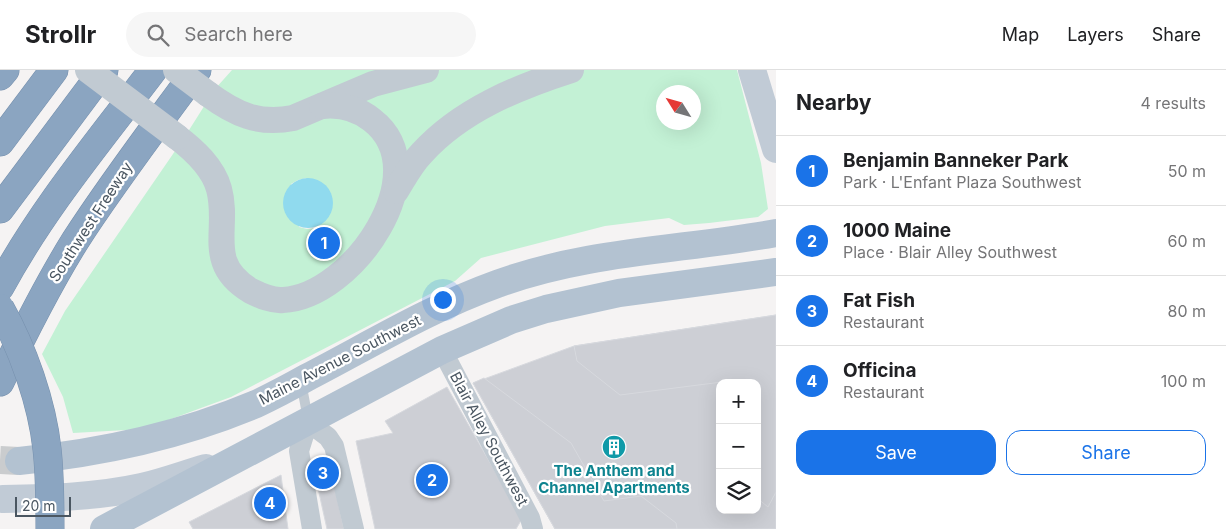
<!DOCTYPE html>
<meta charset="utf-8">
<style>
:root{--surface:#fff;--page:#f6f6f6;--text:#202124;--muted:#757577;--line:#e0e0e0;--accent:#1a73e8}
body{margin:0;font-family:Inter,sans-serif;background:var(--page);color:var(--text)}
.controls{position:absolute;right:15px;bottom:15px;display:grid;overflow:hidden;border-radius:10px;box-shadow:0 5px 20px #0002}
.controls button{width:45px;height:45px;display:grid;place-items:center;padding:0;border:0;border-bottom:1px solid var(--line);background:var(--surface);color:var(--text);font:25px sans-serif}
.compass{position:absolute;left:656px;top:15px;width:45px;height:45px;border-radius:50%;background:var(--surface);box-shadow:0 5px 20px #0002;rotate:307deg}
.scale{position:absolute;left:15px;bottom:12px;width:56px;box-sizing:border-box;padding-left:5px;border:2px solid #4a5661;border-top:0;font-size:14px;line-height:18px;white-space:nowrap;color:#4a5661;-webkit-text-stroke:4px #fff;paint-order:stroke}
.you{position:absolute;left:442px;top:229px;width:18px;height:18px;margin:-12px;border:4px solid #fff;border-radius:50%;background:#1a73e8;box-shadow:0 0 0 8px #1a73e833}
.badge{display:grid;place-items:center;width:32px;height:32px;border-radius:50%;background:var(--accent);color:#fff;font-size:16px;font-weight:700}
.pin{position:absolute;translate:-50% -50%;border:2px solid #fff;box-shadow:0 1px 5px #0006}
.list{margin:0;padding:0;list-style:none}
h2{display:flex;justify-content:space-between;align-items:center;height:65px;margin:0;padding:0 20px;font-size:21px}
h2 small{font-size:16px;font-weight:400;color:var(--muted)}
.list li{display:grid;grid-template-columns:32px 1fr auto;gap:15px;align-items:center;box-sizing:border-box;height:70px;padding:0 20px;border-top:1px solid var(--line)}
.list b{display:block;font-size:19px;white-space:nowrap}
.list p{margin:0;font-size:16px;white-space:nowrap;color:var(--muted)}
.list em{font-size:16px;font-style:normal;color:var(--muted)}
.actions{display:flex;gap:10px;padding:15px 20px}
.actions a{flex:1;padding:11px 0;border:1px solid var(--accent);border-radius:15px;text-align:center;font-size:18px;color:var(--accent)}
.actions .main{background:var(--accent);color:#fff}
.icon{flex:none;width:28px;height:28px;fill:none;stroke:currentColor;stroke-width:2;stroke-linecap:round;stroke-linejoin:round}
.map{position:relative;flex:none;width:776px;height:459px;overflow:hidden}
header{display:flex;align-items:center;gap:30px;box-sizing:border-box;height:70px;padding:0 25px;background:var(--surface);border-bottom:1px solid var(--line)}
header strong{font-size:24px}
nav{display:flex;gap:28px;margin-inline-start:auto;font-size:18px}
.search{width:350px;height:45px;background:var(--page);display:flex;align-items:center;gap:12px;box-sizing:border-box;padding:0 18px;border-radius:28px;color:var(--muted);font-size:19px}
main{display:flex}
aside{flex:1;background:var(--surface)}
.map>svg:first-child{display:block}
</style>
<header>
<strong>Strollr</strong>
<div class="search"><svg class="icon" aria-label="search" viewBox="0 0 24 24"><circle cx="10" cy="10" r="6"/><path d="M15 15l6 6"/></svg>Search here</div>
<nav><a>Map</a><a>Layers</a><a>Share</a></nav>
</header>
<main>
<div class="map">
<svg width="776" height="459" viewBox="0 0 776 459">
<rect width="100%" height="100%" fill="#f5f3f3"/>
<!-- green -->
<path fill="#c3f1d5" fill-rule="evenodd" d="M 232,0 L 737,0 L 761,93 L 768,139 L 758,147 L 709,153 L 684,155 L 669,148 L 605,156 L 481,188 L 455,211 L 231,327 L 144,359 L 73,363 L 63,327 L 42,284 L 65,241 L 184,68 L 215,19 ZM 664,22 L 694,22 L 694,52 L 664,52 ZM 306,108 L 316,158 L 307,159 L 299,157 L 291,114 L 298,110 Z"/>
<!-- water -->
<circle fill="#90daee" cx="308" cy="133" r="25"/>
<!-- building -->
<g fill="#cdcfd5" stroke="#d7d9de" fill-rule="evenodd">
<path d="M 776,245 L 776,459 L 555,459 L 473,313 L 574,276 ZM 720,313 L 757,313 L 757,440 L 720,440 Z"/>
<path d="M 776,245 L 776,422 L 768,437 L 757,428 L 757,313 L 722,312 L 620,325 L 577,291 L 574,276 Z"/>
<path d="M 484,308 L 571,373 L 604,431 L 641,426 L 676,453 L 677,459 L 555,459 L 473,313 Z"/>
<path d="M 447,317 L 522,449 L 516,459 L 375,459 L 356,371 L 393,363 L 385,351 Z"/>
<path d="M 328,387 L 344,459 L 327,459 L 312,391 Z"/>
<path d="M 281,405 L 288,459 L 193,459 L 189,452 Z"/>
</g>
<g fill="none" stroke-linecap="round" stroke-linejoin="round">
<!-- primary-tunnel -->
<path stroke="#caccce" stroke-width="28" stroke-dasharray="28 14" stroke-linecap="butt" d="M 0,390 L 19,391"/>
<!-- motorway casing -->
<g stroke="#7690ad" stroke-width="29">
<g id="motorway">
<path d="M 0,6 L 5,0"/>
<path d="M 0,72 L 54,0"/>
<path d="M 0,139 L 104,0"/>
<path d="M 0,217 C 42,139 100,70 153,0"/>
<path d="M 0,312 C 23,264 47,216 75,171 C 113,112 156,56 197,0"/>
</g>
</g>
<!-- service -->
<path stroke="#c1cad2" stroke-width="10" d="M 301,312 L 308,349"/>
<!-- minor -->
<g stroke="#c1cad2" stroke-width="20">
<path d="M 442,280 L 530,448 L 533,459"/>
<path d="M 312,459 L 299,381 L 308,352 L 328,367 L 334,376 L 354,459"/>
</g>
<!-- tertiary -->
<g stroke="#c1cad2" stroke-width="26">
<path d="M 208,24 C 235,44 259,55 293,48 L 373,14 L 426,0"/>
<path d="M 177,67 C 194,80 213,97 219,119 C 230,159 204,193 251,221 C 261,226 272,231 283,230 C 352,227 439,102 372,50 C 357,38 341,34 322,36"/>
<path d="M 396,121 C 404,108 411,94 422,83 C 461,40 518,17 571,0"/>
</g>
<!-- secondary -->
<g stroke="#c1cbd6" stroke-width="28">
<path d="M 752,0 L 776,79"/>
<path d="M 3,429 C 50,428 97,427 142,417 C 164,412 185,404 206,398"/>
</g>
<!-- primary -->
<g stroke="#b3c2d1" stroke-width="28">
<path d="M 19,391 C 101,383 180,366 256,334 C 273,326 290,317 306,308 C 368,276 430,238 497,214 C 586,181 683,180 776,163"/>
<path d="M 104,459 L 442,280 L 511,250 L 546,239 L 619,223 L 776,202"/>
</g>
<!-- motorway -->
<use href="#motorway" stroke="#8ba5c1" stroke-width="28"/>
<!-- motorway-bridge casing -->
<g stroke="#7690ad" stroke-width="29" stroke-linecap="butt">
<path id="motorway-bridge" d="M 0,238 C 23,279 42,333 47,379 C 50,405 50,432 50,459"/>
</g>
<!-- tertiary-bridge -->
<g stroke="#c1cad2" stroke-width="26">
<path d="M 88,0 L 177,67"/>
<path d="M 176,0 L 208,24"/>
</g>
<!-- motorway-bridge -->
<use href="#motorway-bridge" stroke="#8ba5c1" stroke-width="28"/>
</g>
<!-- icons -->
<defs>
<g id="building-disc" transform="scale(1.25)"><circle r="9.5" fill="#0f9aa8" stroke="#fff"/><path d="M-4-6H4V6H1V3H-1V6H-4ZM-2.5-4.3h1.7v1.8h-1.7ZM.8-4.3h1.7v1.8H.8ZM-2.5-1h1.7V.8h-1.7ZM.8-1h1.7V.8H.8Z" fill="#fff"/></g>
</defs>
<g fill-rule="evenodd">
<use href="#building-disc" x="614" y="377"/>
</g>
<g text-anchor="middle" stroke-width="4.5" stroke-linejoin="round" paint-order="stroke">
<!-- street labels -->
<g font-size="15" fill="#4a5661" stroke="#fff">
<text transform="translate(91 152) rotate(-57)" y="5">Southwest Freeway</text>
<text transform="translate(340 290) rotate(-27)" y="5">Maine Avenue Southwest</text>
<text transform="translate(489 369) rotate(62)" y="5">Blair Alley Southwest</text>
</g>
<!-- culture labels -->
<g font-size="15" font-weight="bold" fill="#0d838f" stroke="#fff">
<text x="614" y="406">The Anthem and<tspan x="614" dy="17">Channel Apartments</tspan></text>
</g>
</g>
</svg>
<div class="controls">
<button>+</button>
<button>−</button>
<button><svg class="icon" aria-label="layers" viewBox="0 0 24 24"><path d="M12 4l9 5-9 5-9-5zM3 14l9 5 9-5"/></svg></button>
</div>
<svg class="compass" viewBox="-18 -18 36 36"><path d="M0-13l5 13h-10z" fill="#e53935"/><path d="M0 13l5-13h-10z" fill="#757577"/></svg>
<div class="scale">20 m</div>
<div class="you"></div>
<div class="pin badge" style="left:324px;top:173px">1</div>
<div class="pin badge" style="left:432px;top:410px">2</div>
<div class="pin badge" style="left:323px;top:403px">3</div>
<div class="pin badge" style="left:270px;top:433px">4</div>
</div>
<aside>
<h2>Nearby<small>4 results</small></h2>
<ul class="list">
<li><span class="badge">1</span><div><b>Benjamin Banneker Park</b><p>Park · L'Enfant Plaza Southwest</p></div><em>50 m</em></li>
<li><span class="badge">2</span><div><b>1000 Maine</b><p>Place · Blair Alley Southwest</p></div><em>60 m</em></li>
<li><span class="badge">3</span><div><b>Fat Fish</b><p>Restaurant</p></div><em>80 m</em></li>
<li><span class="badge">4</span><div><b>Officina</b><p>Restaurant</p></div><em>100 m</em></li>
</ul>
<div class="actions"><a class="main">Save</a><a>Share</a></div>
</aside>
</main>
